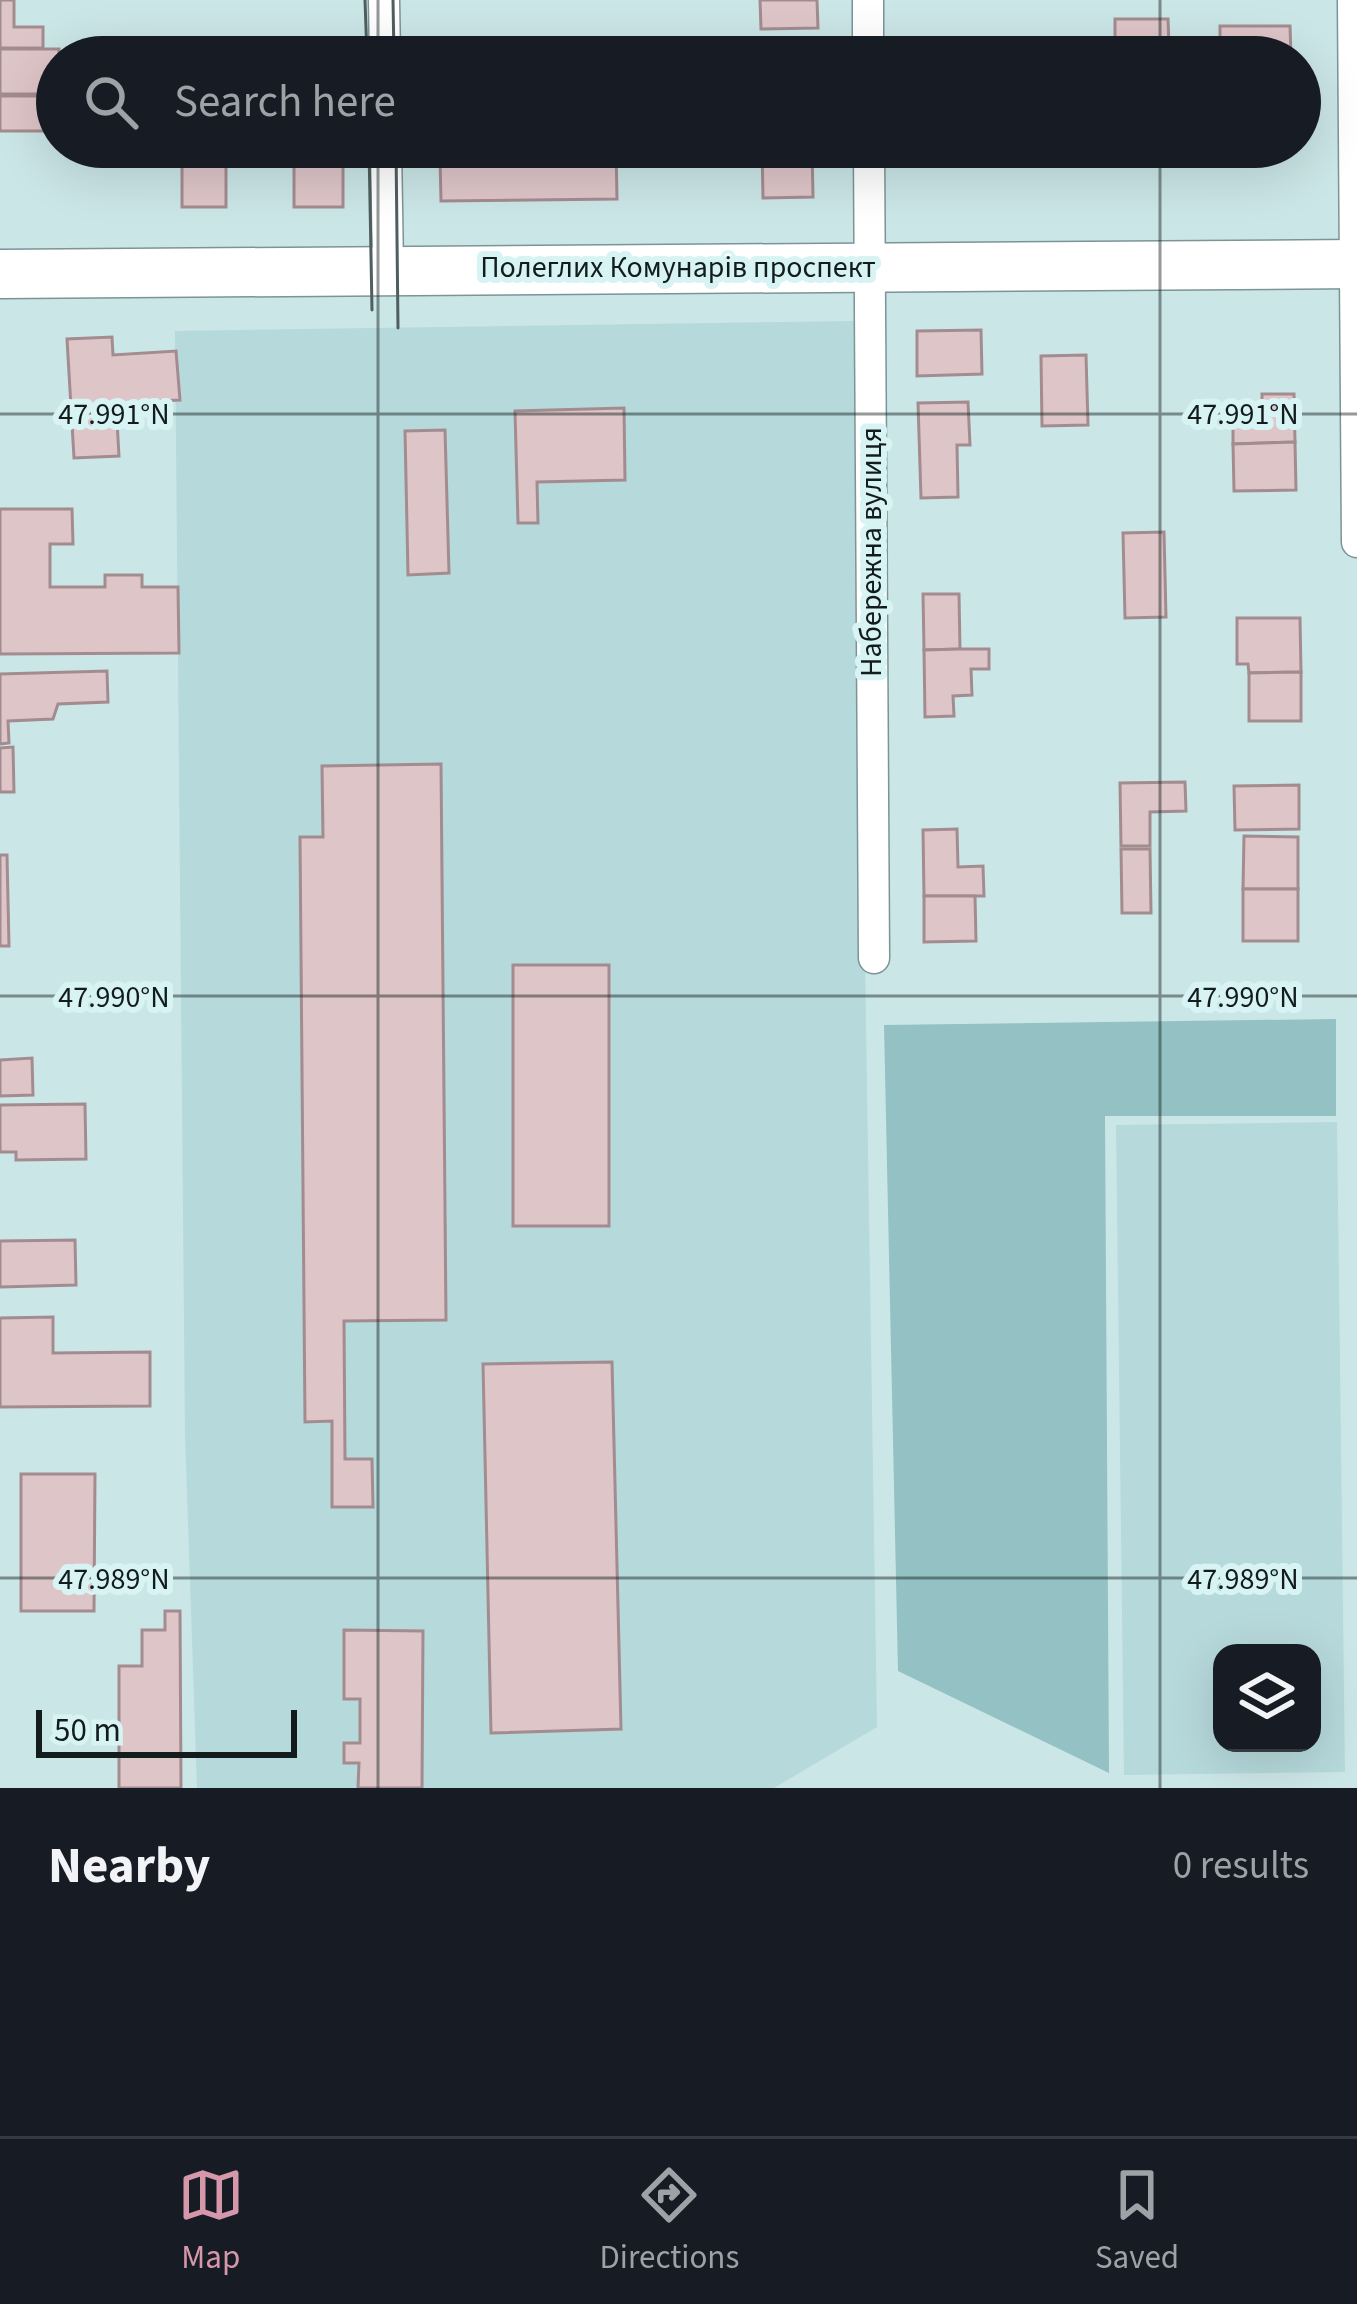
<!DOCTYPE html>
<meta charset="utf-8">
<style>
:root{--surface:#171b24;--page:#20242c;--text:#f1f3f6;--muted:#9ea1a6;--line:#363941;--accent:#d697ab}
body{margin:0;font-family:"Source Sans 3",sans-serif;background:var(--page);color:var(--text)}
.controls{position:absolute;right:36px;bottom:36px;display:grid;overflow:hidden;border-radius:24px;box-shadow:0 12px 48px #0002}
.controls button{width:108px;height:108px;display:grid;place-items:center;padding:0;border:0;border-bottom:3px solid var(--line);background:var(--surface);color:var(--text);font:60px sans-serif}
.scale{position:absolute;left:36px;bottom:30px;width:261px;box-sizing:border-box;padding-left:12px;border:6px solid #131c1d;border-top:0;font-size:33px;line-height:42px;white-space:nowrap;color:#131c1d;-webkit-text-stroke:9px #d8f3f4;paint-order:stroke}
.list{margin:0;padding:0;list-style:none}
h2{display:flex;justify-content:space-between;align-items:center;height:156px;margin:0;padding:0 48px;font-size:51px}
h2 small{font-size:39px;font-weight:400;color:var(--muted)}
.icon{flex:none;width:66px;height:66px;fill:none;stroke:currentColor;stroke-width:2;stroke-linecap:round;stroke-linejoin:round}
.map{position:relative;flex:none;width:1357px;height:1788px;overflow:hidden}
.search{position:absolute;background:var(--surface);box-shadow:0 12px 48px #0002;left:36px;right:36px;top:36px;height:132px;display:flex;align-items:center;gap:30px;box-sizing:border-box;padding:0 42px;border-radius:66px;color:var(--muted);font-size:45px}
.sheet{height:348px;background:var(--surface)}
nav{display:flex;justify-content:space-around;align-items:center;box-sizing:border-box;height:168px;border-top:3px solid var(--line);background:var(--surface);font-size:33px;color:var(--muted)}
nav a{display:grid;justify-items:center;gap:6px}
nav .on{color:var(--accent)}
.map>svg:first-child{display:block}
</style>
<div class="map">
<svg width="1357" height="1788" viewBox="0 0 1357 1788">
<rect width="100%" height="100%" fill="#cbe6e7"/>
<!-- built -->
<g fill="#b6d9db" fill-rule="evenodd">
<path d="M 855,321 L 877,1727 L 774,1788 L 197,1788 L 185,1433 L 175,331 Z"/>
<path d="M 1337,1122 L 1345,1772 L 1124,1775 L 1116,1125 ZM 1222,1653 L 1312,1653 L 1312,1743 L 1222,1743 Z"/>
</g>
<!-- green -->
<path fill="#94c1c4" d="M 1336,1019 L 1336,1116 L 1105,1116 L 1109,1773 L 898,1671 L 884,1025 Z"/>
<!-- building -->
<g fill="#dec5c8" stroke="#a38c8f" stroke-width="3">
<path d="M 0,0 L 14,0 L 14,27 L 43,27 L 43,48 L 0,48 Z"/>
<path d="M 760,0 L 817,0 L 818,28 L 761,29 Z"/>
<path d="M 1115,19 L 1168,19 L 1169,45 L 1115,46 Z"/>
<path d="M 1220,26 L 1290,26 L 1291,57 L 1220,57 Z"/>
<rect x="936" y="47" width="79" height="10"/>
<path d="M 0,49 L 59,49 L 57,94 L 0,94 Z"/>
<rect x="0" y="96" width="57" height="35"/>
<rect x="182" y="147" width="44" height="60"/>
<rect x="294" y="147" width="49" height="60"/>
<path d="M 554,147 L 616,147 L 617,199 L 441,201 L 440,157 L 554,155 Z"/>
<path d="M 762,147 L 812,147 L 813,197 L 763,198 Z"/>
<path d="M 932,147 L 993,147 L 994,161 L 932,161 Z"/>
<path d="M 981,330 L 982,374 L 917,376 L 917,331 Z"/>
<path d="M 112,337 L 113,355 L 176,351 L 180,400 L 116,403 L 119,456 L 74,458 L 67,339 Z"/>
<path d="M 1086,355 L 1088,425 L 1042,426 L 1041,356 Z"/>
<path d="M 1262,394 L 1294,394 L 1295,442 L 1233,444 L 1233,416 L 1262,416 Z"/>
<path d="M 968,402 L 970,445 L 957,445 L 958,497 L 921,498 L 918,403 Z"/>
<path d="M 624,408 L 625,480 L 537,482 L 538,523 L 518,523 L 515,411 Z"/>
<path d="M 445,430 L 449,573 L 408,575 L 405,431 Z"/>
<path d="M 1295,442 L 1296,490 L 1234,491 L 1233,444 Z"/>
<path d="M 0,509 L 72,509 L 73,544 L 50,544 L 50,587 L 105,587 L 105,575 L 142,575 L 142,587 L 178,587 L 179,653 L 0,654 Z"/>
<path d="M 1164,532 L 1166,617 L 1125,618 L 1123,533 Z"/>
<path d="M 923,594 L 959,594 L 960,649 L 924,650 Z"/>
<path d="M 1237,618 L 1300,618 L 1301,672 L 1249,673 L 1248,664 L 1237,664 Z"/>
<path d="M 960,649 L 989,649 L 989,669 L 971,669 L 972,695 L 953,696 L 954,716 L 925,717 L 924,650 Z"/>
<path d="M 107,671 L 108,702 L 58,704 L 53,719 L 8,721 L 9,743 L 0,744 L 0,674 Z"/>
<path d="M 1301,672 L 1301,721 L 1249,721 L 1249,673 Z"/>
<path d="M 13,747 L 14,792 L 0,792 L 0,748 Z"/>
<path d="M 441,764 L 446,1320 L 344,1321 L 345,1459 L 372,1459 L 373,1507 L 332,1507 L 332,1421 L 305,1422 L 300,837 L 323,837 L 322,766 Z"/>
<path d="M 1185,782 L 1186,811 L 1150,812 L 1150,846 L 1121,846 L 1120,783 Z"/>
<path d="M 1299,785 L 1299,829 L 1235,830 L 1234,786 Z"/>
<path d="M 957,829 L 958,867 L 983,866 L 984,896 L 924,896 L 923,830 Z"/>
<path d="M 1244,836 L 1298,837 L 1298,889 L 1243,889 Z"/>
<path d="M 1121,849 L 1150,849 L 1151,913 L 1122,913 Z"/>
<path d="M 0,855 L 7,855 L 9,946 L 0,946 Z"/>
<rect x="1243" y="889" width="55" height="52"/>
<path d="M 924,896 L 975,896 L 976,941 L 924,942 Z"/>
<rect x="513" y="965" width="96" height="261"/>
<path d="M 32,1058 L 33,1095 L 0,1096 L 0,1060 Z"/>
<path d="M 85,1104 L 86,1159 L 16,1160 L 16,1152 L 0,1152 L 0,1105 Z"/>
<path d="M 75,1240 L 76,1285 L 0,1287 L 0,1241 Z"/>
<path d="M 53,1317 L 53,1353 L 150,1352 L 150,1406 L 0,1407 L 0,1318 Z"/>
<path d="M 612,1362 L 621,1729 L 491,1733 L 483,1364 Z"/>
<path d="M 21,1474 L 95,1474 L 94,1611 L 21,1611 Z"/>
<path d="M 165,1611 L 180,1611 L 181,1788 L 119,1788 L 119,1666 L 142,1666 L 142,1630 L 165,1630 Z"/>
<path d="M 344,1630 L 423,1631 L 422,1788 L 358,1788 L 359,1763 L 344,1763 L 344,1743 L 360,1743 L 360,1699 L 344,1699 Z"/>
</g>
<g fill="none" stroke-linecap="round" stroke-linejoin="round">
<!-- minor casing -->
<g stroke="#7c9496" stroke-width="33">
<g id="minor">
<path d="M 384,0 L 385,57"/>
<path d="M 868,0 L 868,57"/>
<path d="M 1353,0 L 1357,542"/>
<path d="M 386,147 L 388,267"/>
<path d="M 869,147 L 874,958"/>
</g>
</g>
<!-- primary casing -->
<g stroke="#7c9496" stroke-width="51">
<path id="primary" d="M 0,274 L 1357,264"/>
</g>
<!-- minor -->
<use href="#minor" stroke="#fff" stroke-width="30"/>
<!-- primary -->
<use href="#primary" stroke="#fff" stroke-width="48"/>
<!-- tram -->
<g stroke="#4f5e5f" stroke-width="3">
<path d="M 365,0 L 367,57"/>
<path d="M 393,0 L 394,57"/>
<path d="M 369,147 L 372,310"/>
<path d="M 396,147 L 398,328"/>
</g>
</g>
<!-- ticks -->
<path fill="none" stroke="#131c1d" stroke-width="3" stroke-opacity="0.45" d="M 378,0 L 378,57M 1160,0 L 1160,57M 378,147 L 378,1788M 1160,147 L 1160,1788M 0,414 L 1357,414M 0,996 L 1357,996M 0,1578 L 1357,1578"/>
<g text-anchor="middle" stroke-width="12" stroke-linejoin="round" paint-order="stroke">
<!-- street labels -->
<g font-size="30" fill="#131c1d" stroke="#d8f3f4">
<text x="678" y="277">Полеглих Комунарів проспект</text>
<text transform="translate(871 552) rotate(-90)" y="10">Набережна вулиця</text>
</g>
</g>
<g font-size="30" text-anchor="middle" fill="#131c1d" stroke="#d8f3f4" stroke-width="12" stroke-linejoin="round" paint-order="stroke">
<text x="114" y="424">47.991°N</text>
<text x="1243" y="424">47.991°N</text>
<text x="114" y="1007">47.990°N</text>
<text x="1243" y="1007">47.990°N</text>
<text x="114" y="1589">47.989°N</text>
<text x="1243" y="1589">47.989°N</text>
</g>
</svg>
<div class="controls">
<button><svg class="icon" aria-label="layers" viewBox="0 0 24 24"><path d="M12 4l9 5-9 5-9-5zM3 14l9 5 9-5"/></svg></button>
</div>
<div class="scale">50 m</div>
<div class="search"><svg class="icon" aria-label="search" viewBox="0 0 24 24"><circle cx="10" cy="10" r="6"/><path d="M15 15l6 6"/></svg>Search here</div>
</div>
<section class="sheet">
<h2>Nearby<small>0 results</small></h2>
<ul class="list">
</ul>
</section>
<nav>
<a class="on"><svg class="icon" aria-label="map" viewBox="0 0 24 24"><path d="M3 6l6-2 6 2 6-2v14l-6 2-6-2-6 2zM9 4v14M15 6v14"/></svg>Map</a>
<a><svg class="icon" aria-label="directions" viewBox="0 0 24 24"><path d="M12 3l9 9-9 9-9-9zM9 14v-3h6M13 9l2 2-2 2"/></svg>Directions</a>
<a><svg class="icon" aria-label="saved" viewBox="0 0 24 24"><path d="M7 4h10v16l-5-4-5 4z"/></svg>Saved</a>
</nav>
